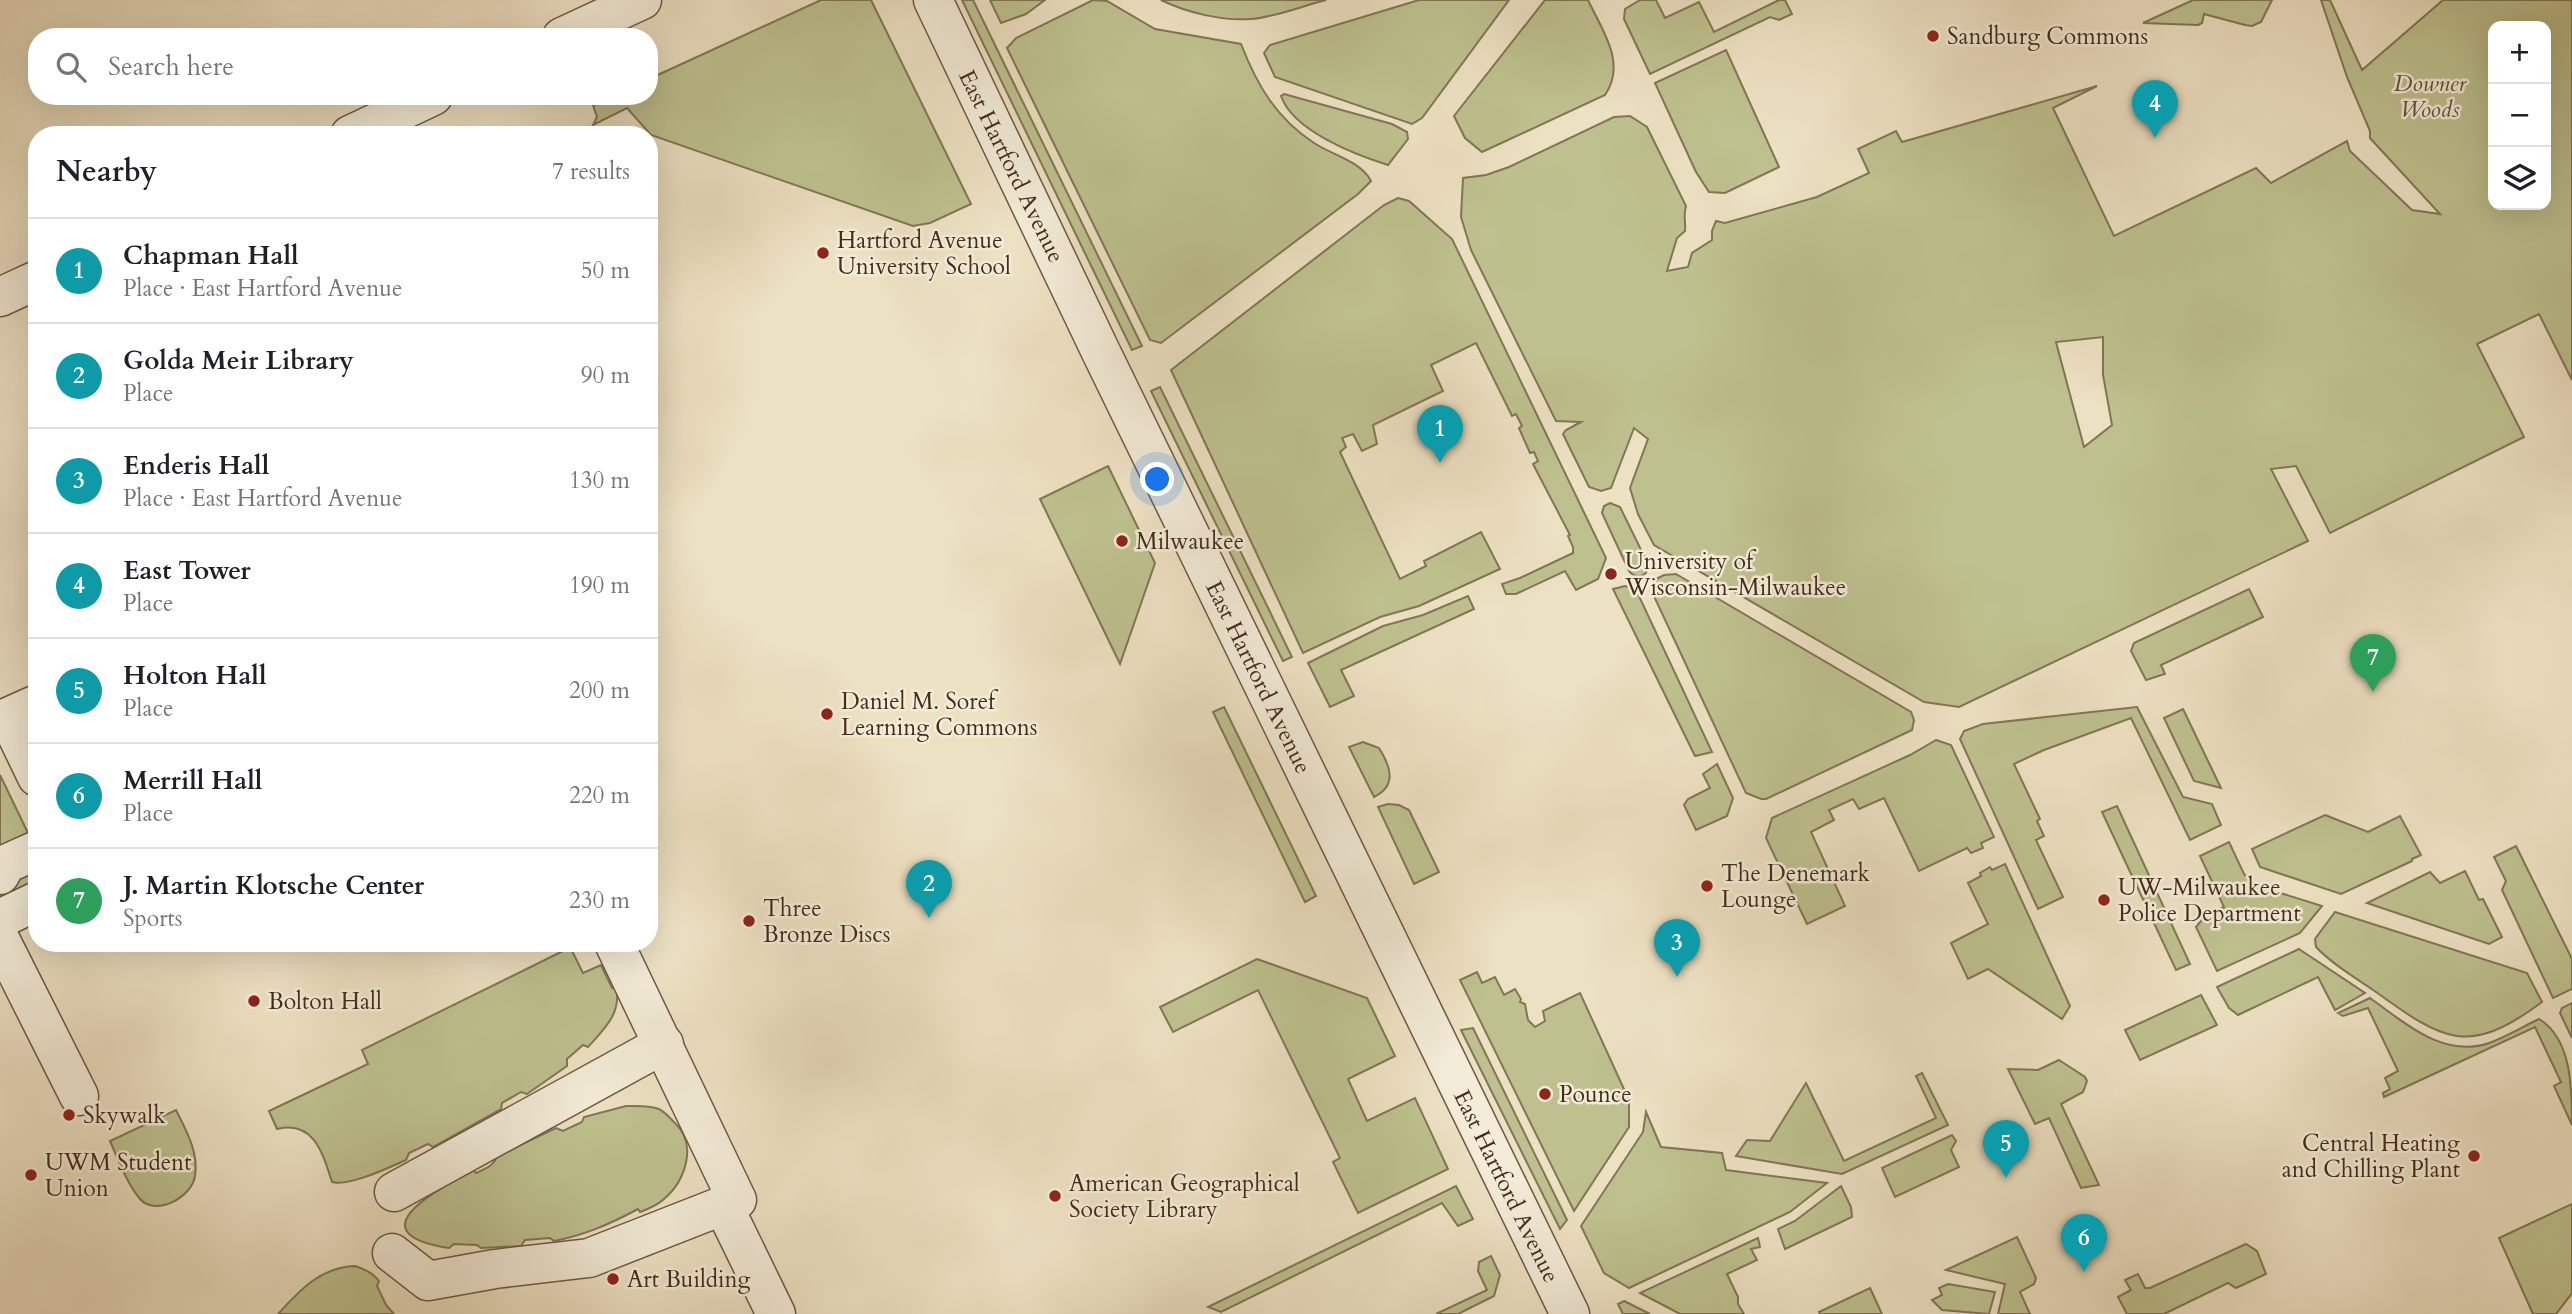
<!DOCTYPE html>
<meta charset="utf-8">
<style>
:root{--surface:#fff;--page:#f2f2f2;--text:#202124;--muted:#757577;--line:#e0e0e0;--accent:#7c3aed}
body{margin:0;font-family:Cardo,serif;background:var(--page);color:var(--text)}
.controls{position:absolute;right:21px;top:21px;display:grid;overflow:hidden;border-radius:14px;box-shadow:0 7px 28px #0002}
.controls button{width:63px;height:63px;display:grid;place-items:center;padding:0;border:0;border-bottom:2px solid var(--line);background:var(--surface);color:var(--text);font:35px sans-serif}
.you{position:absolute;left:1158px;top:480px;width:24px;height:24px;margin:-18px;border:5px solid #fff;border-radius:50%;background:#1a73e8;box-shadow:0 0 0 10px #1a73e833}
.badge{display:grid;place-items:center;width:46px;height:46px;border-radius:50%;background:var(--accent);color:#fff;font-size:23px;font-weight:700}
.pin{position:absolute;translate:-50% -58px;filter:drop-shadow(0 2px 4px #0008)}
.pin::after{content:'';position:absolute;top:37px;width:24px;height:21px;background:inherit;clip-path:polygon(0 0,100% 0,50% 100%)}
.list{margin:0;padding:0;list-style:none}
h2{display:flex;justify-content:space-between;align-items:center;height:91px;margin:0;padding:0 28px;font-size:30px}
h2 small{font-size:23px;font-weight:400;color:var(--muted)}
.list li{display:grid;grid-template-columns:46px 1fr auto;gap:21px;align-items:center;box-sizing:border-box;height:105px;padding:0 28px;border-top:2px solid var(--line)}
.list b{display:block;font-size:26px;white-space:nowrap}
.list p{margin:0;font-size:23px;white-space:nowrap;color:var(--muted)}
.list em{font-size:23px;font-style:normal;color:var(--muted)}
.icon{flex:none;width:38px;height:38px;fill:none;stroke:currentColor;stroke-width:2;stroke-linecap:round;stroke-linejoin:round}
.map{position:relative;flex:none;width:2572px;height:1314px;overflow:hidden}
.search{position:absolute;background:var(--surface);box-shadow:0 7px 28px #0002;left:28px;top:28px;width:630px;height:77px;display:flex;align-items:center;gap:18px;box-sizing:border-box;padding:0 24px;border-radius:28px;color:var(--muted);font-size:26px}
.panel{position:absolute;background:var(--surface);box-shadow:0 7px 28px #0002;left:28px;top:126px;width:630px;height:826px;border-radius:28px}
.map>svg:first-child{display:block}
</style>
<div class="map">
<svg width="2572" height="1314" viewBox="0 0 2572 1314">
<rect width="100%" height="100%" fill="#ede1c3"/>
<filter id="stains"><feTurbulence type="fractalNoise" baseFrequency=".00286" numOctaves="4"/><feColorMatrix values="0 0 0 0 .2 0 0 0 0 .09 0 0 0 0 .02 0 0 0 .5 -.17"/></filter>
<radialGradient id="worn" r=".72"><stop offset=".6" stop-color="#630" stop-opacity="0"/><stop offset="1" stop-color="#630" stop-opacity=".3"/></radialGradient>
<!-- green -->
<g fill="#bec18f" stroke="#827654" stroke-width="2" fill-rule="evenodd">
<path d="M 821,0 L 871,0 L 971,204 L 930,223 L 913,226 L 651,135 L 627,108 L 593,125 L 597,117 L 593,105 L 613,96 L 649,96 L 649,79 Z"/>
<path d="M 962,0 L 973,0 L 1142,346 L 1132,350 Z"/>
<path d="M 990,0 L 1045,0 L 1026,14 L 1001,23 Z"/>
<path d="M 1093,0 L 1107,1 L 1155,29 L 1241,44 C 1257,85 1276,118 1314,143 C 1332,155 1361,161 1371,181 L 1358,194 L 1161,343 L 1150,340 L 1007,48 L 1016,38 Z"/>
<path d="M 1161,0 L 1326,0 C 1302,6 1276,17 1251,19 C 1222,21 1188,13 1161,0 Z"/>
<path d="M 1419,0 L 1509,0 L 1422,118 L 1412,124 L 1275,77 L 1264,53 L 1270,45 Z"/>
<path d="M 1545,0 L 1588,0 C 1602,30 1627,63 1605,95 L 1482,152 L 1465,138 L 1454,116 Z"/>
<path d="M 1640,0 L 1656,0 L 1665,18 L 1699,2 L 1714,32 L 1779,0 L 1785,0 L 1792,14 L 1779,20 L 1770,17 L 1650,74 L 1624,19 L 1625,9 Z"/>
<path d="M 2193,0 L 2272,0 L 2261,22 L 2252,26 L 2245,25 L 2204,14 L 2202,23 L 2198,25 L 2143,23 Z"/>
<path d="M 2321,0 L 2330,0 L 2362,70 L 2443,0 L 2572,0 L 2572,380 L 2539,314 L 2477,344 L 2524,437 L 2330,533 L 2296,466 L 2271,469 L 2308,541 L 1959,707 L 1924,702 L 1654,545 L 1638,514 L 1630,488 L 1648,439 L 1634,428 L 1611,488 L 1601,491 L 1589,487 L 1563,434 L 1566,430 L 1581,422 L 1556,421 L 1471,250 L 1461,217 L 1463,178 L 1486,175 L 1509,167 L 1614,117 L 1630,116 L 1647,127 L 1686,206 C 1683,216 1686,222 1685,231 L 1677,238 L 1667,271 L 1688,267 L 1692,253 L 1712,240 L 1712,231 L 1716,221 L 1725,223 L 1817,197 L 1869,173 L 1858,149 L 1896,131 L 1902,142 L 2097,86 L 2053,108 L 2114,236 L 2256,168 L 2271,183 L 2347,141 L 2350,151 L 2412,210 L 2440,214 L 2370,138 L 2370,131 L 2347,77 ZM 2546,26 L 2546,205 L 2493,205 L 2493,26 ZM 2103,337 L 2103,375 L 2112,425 L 2084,447 L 2056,342 Z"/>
<path d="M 1726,50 L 1779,167 L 1725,193 L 1709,192 L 1696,172 L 1655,83 Z"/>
<path d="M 1284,94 L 1392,124 L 1407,132 L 1408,139 L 1388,165 C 1356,155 1293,131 1281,96 Z"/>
<path d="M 1398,198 L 1409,201 L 1452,239 L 1606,558 L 1598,579 L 1576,590 L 1565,571 L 1516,594 L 1506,594 L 1502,584 L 1520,578 L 1573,553 L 1573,547 L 1568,536 L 1570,535 L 1533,464 L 1538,461 L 1534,452 L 1530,453 L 1519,428 L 1522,426 L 1516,414 L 1512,416 L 1476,343 L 1431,365 L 1443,391 L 1373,425 L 1377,444 L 1362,451 L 1353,434 L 1342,438 L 1346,447 L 1340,452 L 1400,579 L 1426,566 L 1424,561 L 1481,532 L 1500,569 L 1419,606 L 1380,617 L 1303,653 L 1171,370 L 1384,205 Z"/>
<path d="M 1160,387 L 1292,657 L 1283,661 L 1151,391 Z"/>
<path d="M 1108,466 L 1155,563 L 1120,664 L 1040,499 Z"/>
<path d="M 1610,503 L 1620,507 L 1647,562 L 1646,573 C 1640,578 1634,577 1629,571 L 1602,513 L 1604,506 Z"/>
<path d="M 1676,574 L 1911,712 L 1914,720 L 1912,730 L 1766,799 L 1761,799 L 1746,793 L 1653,594 L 1656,579 L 1664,575 Z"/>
<path d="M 1625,586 L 1633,588 L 1638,594 L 1712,752 L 1695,756 L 1613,589 Z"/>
<path d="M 2249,589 L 2263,617 L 2161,665 L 2165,674 L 2146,680 L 2131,651 L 2134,643 Z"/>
<path d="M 1468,596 L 1474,609 L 1341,670 L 1354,696 L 1330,707 L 1308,663 L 1383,626 L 1423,615 Z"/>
<path d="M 1224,707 L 1316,896 L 1305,902 L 1213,712 Z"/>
<path d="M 2137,707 L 2183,797 L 2212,804 L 2221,825 L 2190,840 L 2131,718 L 2044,750 L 2014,764 L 2040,819 L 2037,821 L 2044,836 L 2036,840 L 2063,897 L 2038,909 L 1960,739 L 1964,731 L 1983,724 Z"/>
<path d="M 2183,709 L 2221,788 L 2194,781 L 2164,718 Z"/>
<path d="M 1936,740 L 1951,745 L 1994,837 L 1981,843 L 1983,848 L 1971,853 L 1967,848 L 1919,871 L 1884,798 L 1859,809 L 1853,799 L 1829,810 L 1834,820 L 1811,832 L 1845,906 L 1807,924 L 1766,838 L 1772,818 L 1910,755 Z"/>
<path d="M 1363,742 L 1379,748 C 1391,767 1397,786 1374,797 L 1349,747 Z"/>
<path d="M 1717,764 L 1733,798 L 1727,816 L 1696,830 L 1684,805 L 1688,799 L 1710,788 L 1703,774 Z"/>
<path d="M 0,775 L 29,835 L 0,848 Z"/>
<path d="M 1388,804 L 1399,805 L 1409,810 L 1439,872 L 1414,884 L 1378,807 Z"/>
<path d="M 2117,806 L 2190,964 L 2176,970 L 2102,812 Z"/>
<path d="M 2325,815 L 2368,832 L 2400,816 L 2421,855 L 2412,859 L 2412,861 L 2341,894 L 2260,867 L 2252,849 Z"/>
<path d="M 2229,842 L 2244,874 L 2255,885 L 2322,906 L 2300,933 L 2217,971 L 2196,927 L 2205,916 L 2224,907 L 2200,856 Z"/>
<path d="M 2516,846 L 2572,959 L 2572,989 L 2553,998 L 2502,890 L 2506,881 L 2494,857 Z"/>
<path d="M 37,864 L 37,887 L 0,905 C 0,883 19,873 37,864 Z"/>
<path d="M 2005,864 L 2070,1006 L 2062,1019 L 1988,969 L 1968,979 L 1951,943 L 1988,924 L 1968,883 L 1981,876 L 1980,873 L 1990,867 L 1992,870 Z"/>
<path d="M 2465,871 L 2479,900 L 2483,899 L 2502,937 L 2489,944 L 2367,903 L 2430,872 L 2440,883 Z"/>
<path d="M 2335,912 L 2527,973 L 2542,1002 C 2468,1057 2444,1041 2376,992 C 2356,978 2333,965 2316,947 L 2315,939 Z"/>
<path d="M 566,945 L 570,947 L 583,973 L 601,965 L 612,988 L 616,986 C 622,1013 605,1028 588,1047 L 583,1045 L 567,1059 L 567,1066 L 527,1094 L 521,1092 L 502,1103 L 501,1109 L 433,1147 L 428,1144 L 409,1153 L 406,1160 C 390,1167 349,1187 332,1182 C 323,1155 315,1120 277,1129 L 269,1111 L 368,1064 L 362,1050 L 563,951 L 562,948 Z"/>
<path d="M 2299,949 L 2365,993 L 2335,1010 L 2318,977 L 2238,1015 L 2229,1008 L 2217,987 Z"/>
<path d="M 1257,959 L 1367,998 L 1395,1056 L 1348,1079 L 1367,1121 L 1415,1098 L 1448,1169 L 1358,1213 L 1333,1162 L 1340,1158 L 1258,990 L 1173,1032 L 1160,1007 Z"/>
<path d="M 1477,972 L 1482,983 L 1495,977 L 1504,995 L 1515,989 L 1521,999 L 1520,1002 L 1525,1004 L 1528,1020 L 1535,1027 L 1545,1021 L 1543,1011 L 1580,993 L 1629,1100 L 1629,1127 L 1574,1211 L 1460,980 Z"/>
<path d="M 2201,995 L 2217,1025 L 2140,1060 L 2125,1030 Z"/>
<path d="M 2370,998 C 2404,1022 2443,1059 2489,1043 C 2506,1037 2522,1027 2539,1019 C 2572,1039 2572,1089 2572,1125 L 2554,1086 L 2561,1082 L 2535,1027 L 2384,1097 L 2383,1093 L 2390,1089 L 2385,1078 L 2398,1071 L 2368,1008 L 2343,1016 L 2338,1013 Z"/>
<path d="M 2572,1003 L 2572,1038 L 2560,1013 L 2562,1008 Z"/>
<path d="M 1473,1028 L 1567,1220 L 1560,1229 L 1461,1030 Z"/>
<path d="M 2059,1060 L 2085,1077 L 2087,1081 L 2083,1092 L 2061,1104 L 2099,1185 L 2081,1188 L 2049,1118 L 2035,1124 L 2008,1069 L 2038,1070 Z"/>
<path d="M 1922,1073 L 1948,1125 L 1842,1174 L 1736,1156 L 1747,1140 L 1770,1141 L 1806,1083 L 1844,1161 L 1936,1118 L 1916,1076 Z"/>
<path d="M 626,1106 C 637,1106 649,1105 659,1109 C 665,1112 670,1118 675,1123 C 698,1145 685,1181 664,1199 C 658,1205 648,1209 640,1212 L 638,1209 C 610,1224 585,1235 554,1241 L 550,1238 L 525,1240 L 521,1246 L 481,1248 L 477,1245 L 454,1244 L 449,1248 C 354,1233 437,1190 473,1170 L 476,1173 C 485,1169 494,1166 497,1156 L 556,1128 L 563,1131 L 582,1122 L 584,1117 Z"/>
<path d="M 176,1110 C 186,1130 199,1153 195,1176 C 192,1197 156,1217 140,1199 C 127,1184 118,1159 110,1141 Z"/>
<path d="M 1646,1112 L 1661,1147 L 1722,1153 L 1726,1170 L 1827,1183 L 1790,1212 L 1629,1288 L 1604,1273 L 1581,1226 L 1643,1132 Z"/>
<path d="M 1952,1135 L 1956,1141 L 1951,1150 L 1959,1167 L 1895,1197 L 1882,1168 Z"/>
<path d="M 1456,1186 L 1473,1219 L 1458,1226 L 1442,1203 L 1221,1312 L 1208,1307 Z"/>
<path d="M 1841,1186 L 1851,1207 L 1852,1217 L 1785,1249 L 1778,1229 L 1795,1221 Z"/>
<path d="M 2572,1204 L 2572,1293 L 2556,1314 L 2533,1314 L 2499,1238 Z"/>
<path d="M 2017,1237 L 2036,1278 L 2034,1284 L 2020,1292 L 2030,1314 L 1998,1314 L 2005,1284 L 1946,1270 Z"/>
<path d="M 1758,1238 L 1760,1247 L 1751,1249 L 1757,1260 L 1727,1274 L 1738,1297 L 1738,1304 L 1744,1314 L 1680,1314 L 1640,1293 Z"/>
<path d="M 2246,1244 L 2257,1251 L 2266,1274 L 2236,1288 L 2228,1283 L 2164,1314 L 2127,1314 L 2118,1297 L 2131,1290 L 2125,1280 L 2138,1274 L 2145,1288 L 2150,1288 Z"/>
<path d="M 1491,1256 L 1500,1275 L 1494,1296 L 1458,1314 L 1436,1314 L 1487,1290 L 1478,1271 L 1479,1262 Z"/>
<path d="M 355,1266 C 365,1269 373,1273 379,1281 L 377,1286 L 386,1305 L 394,1314 L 278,1314 C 300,1290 321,1267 355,1266 Z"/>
<path d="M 1948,1284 L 1995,1292 L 1989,1314 L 1942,1310 L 1932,1300 L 1942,1295 L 1939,1288 Z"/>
<path d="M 1870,1288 L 1882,1314 L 1820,1314 L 1819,1312 Z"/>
<path d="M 1624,1301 L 1650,1314 L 1623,1314 L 1618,1304 Z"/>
</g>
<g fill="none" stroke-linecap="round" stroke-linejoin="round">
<!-- minor casing -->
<g stroke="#6f5844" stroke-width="41">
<g id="minor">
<path d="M 933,0 L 1100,350 L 1570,1314"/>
<path d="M 562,37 L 642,0"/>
<path d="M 350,135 L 433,96"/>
<path d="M 0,297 L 37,280"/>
<path d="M 37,704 L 8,717 L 37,777"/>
<path d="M 0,875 L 6,864 L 37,850"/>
<path d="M 0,919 L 37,901"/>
<path d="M 0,939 L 79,1096"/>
<path d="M 394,1192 L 664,1044"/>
<path d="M 723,1205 L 776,1314"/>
<path d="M 392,1253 L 428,1281 L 495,1269 L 589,1258 L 737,1200 L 614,943"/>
</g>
</g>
<!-- minor -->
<use href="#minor" stroke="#f3ecd8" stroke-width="38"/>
</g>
<!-- markers -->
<g fill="#8f2418" stroke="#f3ecd8" stroke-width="2.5">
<circle cx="1933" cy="36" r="7"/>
<circle cx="823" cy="253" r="7"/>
<circle cx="1122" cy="541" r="7"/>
<circle cx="1611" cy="574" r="7"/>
<circle cx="827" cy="714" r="7"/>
<circle cx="1707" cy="886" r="7"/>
<circle cx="2104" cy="900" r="7"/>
<circle cx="749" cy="921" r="7"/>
<circle cx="254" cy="1001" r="7"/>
<circle cx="1545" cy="1094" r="7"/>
<circle cx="69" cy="1115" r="7"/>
<circle cx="2474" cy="1156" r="7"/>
<circle cx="31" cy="1175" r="7"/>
<circle cx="1055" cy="1196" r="7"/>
<circle cx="613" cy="1279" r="7"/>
</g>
<g text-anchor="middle" stroke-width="5" stroke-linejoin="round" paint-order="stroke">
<!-- poi labels -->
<g font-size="23" fill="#452b1a" stroke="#f3ecd8" text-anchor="start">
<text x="1947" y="44">Sandburg Commons</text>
<text x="837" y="248">Hartford Avenue<tspan x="837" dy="26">University School</tspan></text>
<text x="1136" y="549">Milwaukee</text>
<text x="1625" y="569">University of<tspan x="1625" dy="26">Wisconsin-Milwaukee</tspan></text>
<text x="841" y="709">Daniel M. Soref<tspan x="841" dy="26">Learning Commons</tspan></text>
<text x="1721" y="881">The Denemark<tspan x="1721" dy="26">Lounge</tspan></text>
<text x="2118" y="895">UW-Milwaukee<tspan x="2118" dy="26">Police Department</tspan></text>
<text x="763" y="916">Three<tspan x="763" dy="26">Bronze Discs</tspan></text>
<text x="268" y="1009">Bolton Hall</text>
<text x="1559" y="1102">Pounce</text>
<text x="83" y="1123">Skywalk</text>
<text x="2460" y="1151" text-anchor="end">Central Heating<tspan x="2460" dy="26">and Chilling Plant</tspan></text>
<text x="45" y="1170">UWM Student<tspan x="45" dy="26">Union</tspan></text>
<text x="1069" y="1191">American Geographical<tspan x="1069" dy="26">Society Library</tspan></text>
<text x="627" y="1287">Art Building</text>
</g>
<!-- park labels -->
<g font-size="23" font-style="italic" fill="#635037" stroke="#f3ecd8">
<text x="2430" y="91">Downer<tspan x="2430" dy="26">Woods</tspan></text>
</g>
<!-- street labels -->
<g font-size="23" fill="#452b1a" stroke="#f3ecd8">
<text transform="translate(1012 166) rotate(64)" y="8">East Hartford Avenue</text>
<text transform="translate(1259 677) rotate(64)" y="8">East Hartford Avenue</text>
<text transform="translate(1507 1186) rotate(64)" y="8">East Hartford Avenue</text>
</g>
</g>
<rect width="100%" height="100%" filter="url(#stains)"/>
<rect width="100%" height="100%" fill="url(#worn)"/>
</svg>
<div class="controls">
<button>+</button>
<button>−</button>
<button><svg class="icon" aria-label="layers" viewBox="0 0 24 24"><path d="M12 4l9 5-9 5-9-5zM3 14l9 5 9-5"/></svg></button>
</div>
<div class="you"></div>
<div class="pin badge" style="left:1440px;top:463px;background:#0f9aa8">1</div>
<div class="pin badge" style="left:929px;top:918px;background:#0f9aa8">2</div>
<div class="pin badge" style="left:1677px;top:977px;background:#0f9aa8">3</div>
<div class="pin badge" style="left:2155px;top:138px;background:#0f9aa8">4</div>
<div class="pin badge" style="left:2006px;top:1178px;background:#0f9aa8">5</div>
<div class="pin badge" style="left:2084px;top:1272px;background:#0f9aa8">6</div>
<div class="pin badge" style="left:2373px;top:692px;background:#2e9e5b">7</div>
<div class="search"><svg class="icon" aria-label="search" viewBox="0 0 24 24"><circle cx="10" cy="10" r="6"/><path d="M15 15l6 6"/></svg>Search here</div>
<section class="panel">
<h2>Nearby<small>7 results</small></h2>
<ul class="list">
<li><span class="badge" style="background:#0f9aa8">1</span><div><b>Chapman Hall</b><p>Place · East Hartford Avenue</p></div><em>50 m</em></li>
<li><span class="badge" style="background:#0f9aa8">2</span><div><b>Golda Meir Library</b><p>Place</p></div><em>90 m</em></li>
<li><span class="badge" style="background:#0f9aa8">3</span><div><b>Enderis Hall</b><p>Place · East Hartford Avenue</p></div><em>130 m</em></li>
<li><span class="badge" style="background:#0f9aa8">4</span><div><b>East Tower</b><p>Place</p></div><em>190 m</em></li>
<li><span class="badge" style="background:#0f9aa8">5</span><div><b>Holton Hall</b><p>Place</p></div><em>200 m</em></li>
<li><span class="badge" style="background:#0f9aa8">6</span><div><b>Merrill Hall</b><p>Place</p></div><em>220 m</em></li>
<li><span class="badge" style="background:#2e9e5b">7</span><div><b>J. Martin Klotsche Center</b><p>Sports</p></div><em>230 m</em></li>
</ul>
</section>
</div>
